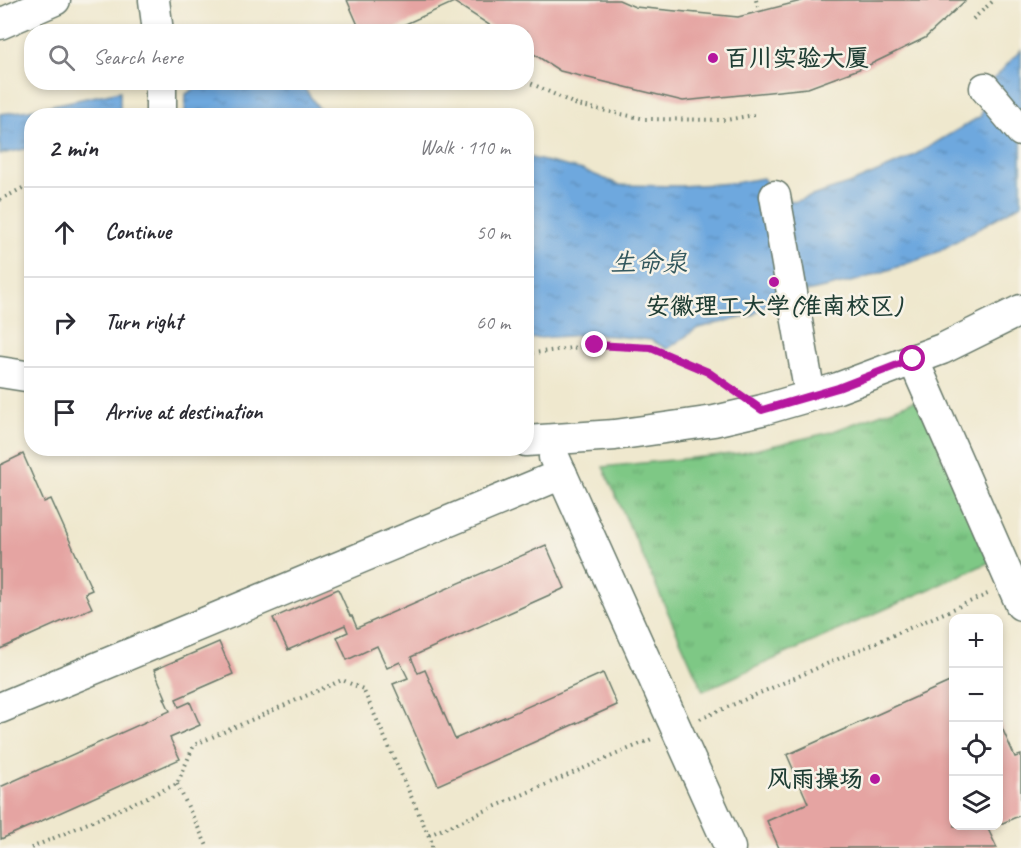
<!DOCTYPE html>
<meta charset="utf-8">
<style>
:root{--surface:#fff;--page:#f7f7f7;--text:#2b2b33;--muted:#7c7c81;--line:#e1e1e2}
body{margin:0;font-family:Caveat,"LXGW WenKai TC",sans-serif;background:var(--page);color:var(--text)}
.controls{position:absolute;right:18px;bottom:18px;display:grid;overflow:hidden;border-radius:12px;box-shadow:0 3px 9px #0003}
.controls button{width:54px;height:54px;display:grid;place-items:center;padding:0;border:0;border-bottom:2px solid var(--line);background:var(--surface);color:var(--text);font:30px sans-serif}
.stop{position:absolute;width:18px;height:18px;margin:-14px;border:4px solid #b5179e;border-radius:50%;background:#fff}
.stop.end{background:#b5179e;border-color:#fff;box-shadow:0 2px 6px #0008}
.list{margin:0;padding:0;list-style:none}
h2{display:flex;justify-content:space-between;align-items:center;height:78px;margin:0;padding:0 24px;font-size:26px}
h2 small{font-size:20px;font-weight:400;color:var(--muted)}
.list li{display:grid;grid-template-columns:39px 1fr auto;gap:18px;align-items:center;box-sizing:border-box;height:90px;padding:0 24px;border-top:2px solid var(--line)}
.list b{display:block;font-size:22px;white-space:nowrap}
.list em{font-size:20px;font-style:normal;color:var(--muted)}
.icon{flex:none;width:33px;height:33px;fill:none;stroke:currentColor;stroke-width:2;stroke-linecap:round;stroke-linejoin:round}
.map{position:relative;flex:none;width:1021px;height:848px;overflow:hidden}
.search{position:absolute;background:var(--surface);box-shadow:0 3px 9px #0003;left:24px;top:24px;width:510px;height:66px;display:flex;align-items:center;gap:15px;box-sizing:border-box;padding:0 21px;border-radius:24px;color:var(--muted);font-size:22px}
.panel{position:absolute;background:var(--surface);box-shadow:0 3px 9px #0003;left:24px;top:108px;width:510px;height:348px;border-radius:24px}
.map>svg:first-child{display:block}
</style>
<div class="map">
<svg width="1021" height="848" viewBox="0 0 1021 848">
<defs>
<pattern id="grass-tufts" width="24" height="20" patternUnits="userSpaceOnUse" patternTransform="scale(1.5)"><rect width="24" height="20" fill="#7ec885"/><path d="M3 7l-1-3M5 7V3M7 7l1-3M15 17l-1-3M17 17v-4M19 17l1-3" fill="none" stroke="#67a46e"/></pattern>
<pattern id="water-ripples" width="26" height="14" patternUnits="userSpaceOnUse" patternTransform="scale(1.5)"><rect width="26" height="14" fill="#6ea8de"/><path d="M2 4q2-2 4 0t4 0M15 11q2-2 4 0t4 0" fill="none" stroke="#5a8ab5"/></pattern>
</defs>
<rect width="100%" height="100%" fill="#f7f3e8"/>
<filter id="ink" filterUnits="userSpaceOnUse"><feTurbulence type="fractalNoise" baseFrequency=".0167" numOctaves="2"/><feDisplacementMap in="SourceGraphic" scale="12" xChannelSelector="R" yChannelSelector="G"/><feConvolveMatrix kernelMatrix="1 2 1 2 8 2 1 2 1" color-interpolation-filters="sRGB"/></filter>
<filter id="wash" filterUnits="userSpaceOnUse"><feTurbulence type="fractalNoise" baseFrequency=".008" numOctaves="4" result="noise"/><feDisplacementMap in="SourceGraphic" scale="24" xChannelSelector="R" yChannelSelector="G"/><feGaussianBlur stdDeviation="1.35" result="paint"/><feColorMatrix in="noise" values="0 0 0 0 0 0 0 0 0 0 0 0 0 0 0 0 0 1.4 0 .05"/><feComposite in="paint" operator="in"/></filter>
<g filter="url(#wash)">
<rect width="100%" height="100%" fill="#efe8ce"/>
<!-- grass -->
<path fill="url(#grass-tufts)" stroke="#4e825c" stroke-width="1.5" d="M 920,399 L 992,561 L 703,691 L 603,467 L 742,453 L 831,432 Z"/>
<!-- water -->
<g fill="url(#water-ripples)" stroke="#467289" stroke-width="1.5">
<path d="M 1021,50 L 1021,204 L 932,255 L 859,280 L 772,300 L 753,315 L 698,328 L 667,349 L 651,340 L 595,334 L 527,339 L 527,157 L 583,170 L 620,185 L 680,186 L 734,183 L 763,178 L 775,195 L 794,202 L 854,182 L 908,159 L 981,116 L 985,88 Z"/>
<path d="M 206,82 L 299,83 L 302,85 L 323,114 L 349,115 L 185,115 L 186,94 Z"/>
<path d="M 120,91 L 120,115 L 32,116 L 31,148 L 0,154 L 0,114 L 29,110 Z"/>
</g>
<g id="blocks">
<!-- building -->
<g fill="#e5a4a2">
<path d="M 347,0 L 619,0 L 635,7 L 738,17 L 805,0 L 966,0 L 925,38 L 867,66 L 808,88 L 683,101 L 560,71 L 526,49 L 526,32 L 500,32 L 454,2 L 388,32 L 361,32 Z"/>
<path d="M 23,454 L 44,502 L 51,499 L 92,590 L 85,593 L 92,608 L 0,649 L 0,465 Z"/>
<path d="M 546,545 L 565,588 L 411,657 L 418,673 L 425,670 L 455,739 L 603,673 L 617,705 L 438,785 L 393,684 L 408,678 L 400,662 L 387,668 L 377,646 L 347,660 L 337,637 L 348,632 L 345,625 L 288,650 L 273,618 L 338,589 L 350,616 L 352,616 L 357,628 Z"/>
<path d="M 219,642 L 233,674 L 176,699 L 179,707 L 190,702 L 200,725 L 170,738 L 180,759 L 1,839 L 0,787 L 170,711 L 164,698 L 166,698 L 154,670 Z"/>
<path d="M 954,680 L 954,826 L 997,826 L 988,829 L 997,848 L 779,848 L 767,821 L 808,803 L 787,755 Z"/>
<path d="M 998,719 L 1015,757 L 1021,755 L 1021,815 L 998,825 Z"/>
</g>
</g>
</g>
<g filter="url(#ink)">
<use href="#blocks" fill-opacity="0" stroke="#68796a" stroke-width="1.5"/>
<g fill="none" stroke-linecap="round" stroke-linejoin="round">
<!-- minor casing -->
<g stroke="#68796a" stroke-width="33">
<g id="minor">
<path d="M 154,0 L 158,32"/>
<path d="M 0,24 L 55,0"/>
<path d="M 985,88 L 1021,131"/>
<path d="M 161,116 L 161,82"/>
<path d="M 775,196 L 810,395"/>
<path d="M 913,359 L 1021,605"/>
<path d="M 0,372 L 32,377"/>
<path d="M 526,441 L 615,435 L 714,421 L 762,410 L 838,388 L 942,349 L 1021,310"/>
<path d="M 554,457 L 730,848"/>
<path d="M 0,708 L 562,474"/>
</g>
</g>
<!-- path -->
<g stroke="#68796a" stroke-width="4" stroke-dasharray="1.5 4.5" stroke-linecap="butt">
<path d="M 756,0 L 758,7"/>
<path d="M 973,19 L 994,0"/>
<path d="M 526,81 L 577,105 L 645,119 L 726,120 L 754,115"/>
<path d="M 0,200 L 32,183"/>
<path d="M 526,354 L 595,345 L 651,348 L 709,372 L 734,391"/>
<path d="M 700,719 L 990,593"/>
<path d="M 177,784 L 208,848"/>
<path d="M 429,835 L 654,738"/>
<path d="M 31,848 L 177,784 L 194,745 L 342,680 L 363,689 L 432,843 L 432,848"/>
</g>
<!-- minor -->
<use href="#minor" stroke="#fff" stroke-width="30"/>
</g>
</g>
<g fill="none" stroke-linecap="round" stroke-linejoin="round" filter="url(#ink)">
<!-- route -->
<path stroke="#b5179e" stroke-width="8" d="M 595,345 L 651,348 L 708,372 L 762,410 L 838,388 L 913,359"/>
</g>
<!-- markers -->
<g fill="#b5179e" stroke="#f7f3e8" stroke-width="2">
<circle cx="713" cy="58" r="6"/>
<circle cx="774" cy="282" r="6"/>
<circle cx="875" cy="779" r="6"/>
</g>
<g text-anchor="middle" stroke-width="5" stroke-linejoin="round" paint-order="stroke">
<!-- poi labels -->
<g font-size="24" font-weight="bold" fill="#1f3d34" stroke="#f7f3e8" text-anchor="start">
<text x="725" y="66">百川实验大厦</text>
<text x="774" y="314" text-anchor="middle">安徽理工大学(淮南校区)</text>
<text x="863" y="787" text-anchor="end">风雨操场</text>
</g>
<!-- water labels -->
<g font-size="26" font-style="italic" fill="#33585e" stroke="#f7f3e8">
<text x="649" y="271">生命泉</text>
</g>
</g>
</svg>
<div class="controls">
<button>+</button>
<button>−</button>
<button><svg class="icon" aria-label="locate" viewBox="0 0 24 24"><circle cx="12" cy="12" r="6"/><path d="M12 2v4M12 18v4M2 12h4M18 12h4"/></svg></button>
<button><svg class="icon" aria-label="layers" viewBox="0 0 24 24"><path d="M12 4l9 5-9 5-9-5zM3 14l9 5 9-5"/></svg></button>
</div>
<div class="stop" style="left:913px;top:359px"></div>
<div class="stop end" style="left:595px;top:345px"></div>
<div class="search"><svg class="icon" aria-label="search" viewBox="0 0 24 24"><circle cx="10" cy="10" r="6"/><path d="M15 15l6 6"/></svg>Search here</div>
<section class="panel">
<h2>2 min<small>Walk · 110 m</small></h2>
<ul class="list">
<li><svg class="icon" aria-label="ahead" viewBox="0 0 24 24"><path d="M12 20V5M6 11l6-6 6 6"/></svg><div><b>Continue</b></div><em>50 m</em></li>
<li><svg class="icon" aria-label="right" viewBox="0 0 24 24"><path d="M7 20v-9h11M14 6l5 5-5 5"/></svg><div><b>Turn right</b></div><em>60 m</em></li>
<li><svg class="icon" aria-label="arrive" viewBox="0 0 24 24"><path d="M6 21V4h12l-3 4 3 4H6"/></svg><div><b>Arrive at destination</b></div></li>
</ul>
</section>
</div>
